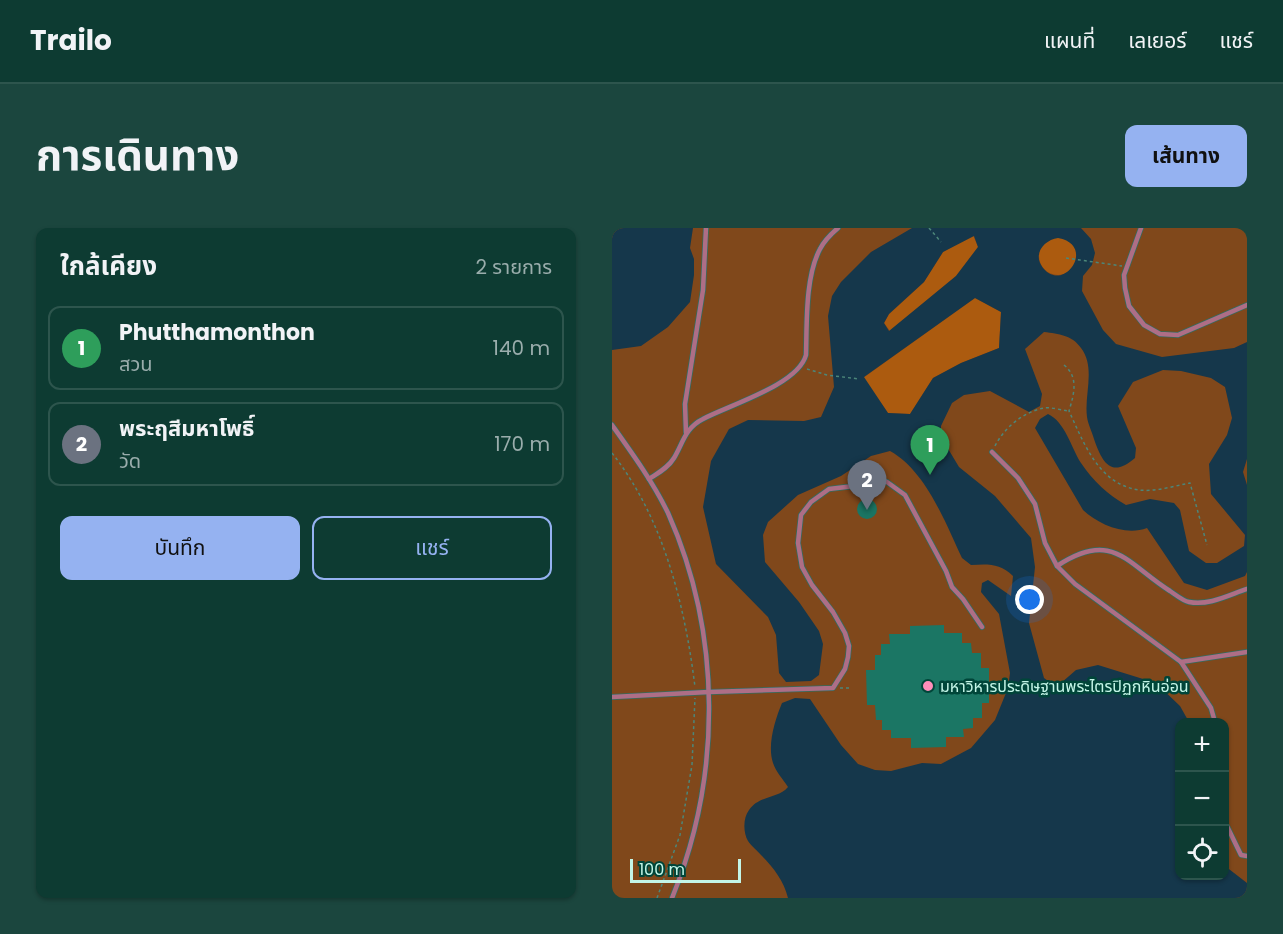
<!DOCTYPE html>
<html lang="th">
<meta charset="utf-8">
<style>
:root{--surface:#0d3b32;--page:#1b463e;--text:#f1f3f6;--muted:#9aadac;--line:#2d554d;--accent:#95b2f1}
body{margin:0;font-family:Poppins,"Noto Sans Thai",sans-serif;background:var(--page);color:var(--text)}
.controls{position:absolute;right:18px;bottom:18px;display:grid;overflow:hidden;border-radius:12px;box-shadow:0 2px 4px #0004}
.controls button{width:54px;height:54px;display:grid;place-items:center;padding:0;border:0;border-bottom:2px solid var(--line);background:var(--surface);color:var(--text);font:30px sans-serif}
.scale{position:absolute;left:18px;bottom:15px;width:111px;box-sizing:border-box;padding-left:6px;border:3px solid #c3f5e7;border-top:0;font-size:16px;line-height:21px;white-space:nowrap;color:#c3f5e7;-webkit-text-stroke:4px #004539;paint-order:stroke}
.you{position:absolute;left:418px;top:372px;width:21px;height:21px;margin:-15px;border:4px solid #fff;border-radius:50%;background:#1a73e8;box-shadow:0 0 0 9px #1a73e833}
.badge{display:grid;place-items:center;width:39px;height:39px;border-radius:50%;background:var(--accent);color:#fff;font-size:20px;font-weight:700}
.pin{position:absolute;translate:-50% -50px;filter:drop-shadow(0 2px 3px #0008)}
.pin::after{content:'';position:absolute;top:32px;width:21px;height:18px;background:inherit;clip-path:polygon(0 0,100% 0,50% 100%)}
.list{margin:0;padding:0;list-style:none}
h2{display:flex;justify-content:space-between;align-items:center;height:78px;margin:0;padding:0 24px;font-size:26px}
h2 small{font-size:20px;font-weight:400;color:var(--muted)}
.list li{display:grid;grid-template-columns:39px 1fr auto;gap:18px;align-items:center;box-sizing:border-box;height:84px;margin:0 12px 12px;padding:0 12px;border:2px solid var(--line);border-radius:12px}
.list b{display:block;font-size:22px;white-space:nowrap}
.list p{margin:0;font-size:20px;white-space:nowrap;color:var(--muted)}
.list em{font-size:20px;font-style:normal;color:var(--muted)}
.actions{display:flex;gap:12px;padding:18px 24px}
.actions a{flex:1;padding:14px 0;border:2px solid var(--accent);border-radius:12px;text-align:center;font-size:21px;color:var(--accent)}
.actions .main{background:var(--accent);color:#111}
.icon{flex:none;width:33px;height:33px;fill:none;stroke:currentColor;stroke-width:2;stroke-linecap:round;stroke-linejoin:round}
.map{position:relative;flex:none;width:635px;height:670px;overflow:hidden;border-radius:12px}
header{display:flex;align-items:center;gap:36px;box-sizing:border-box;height:84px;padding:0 30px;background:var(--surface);border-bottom:2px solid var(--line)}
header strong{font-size:28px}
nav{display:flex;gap:33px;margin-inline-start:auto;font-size:21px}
.intro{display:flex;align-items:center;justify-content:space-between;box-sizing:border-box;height:144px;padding:0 36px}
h1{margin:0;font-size:42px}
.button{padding:15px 27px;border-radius:12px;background:var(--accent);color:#111;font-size:21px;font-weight:700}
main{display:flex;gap:36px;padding:0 36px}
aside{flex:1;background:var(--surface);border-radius:12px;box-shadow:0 2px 4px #0004}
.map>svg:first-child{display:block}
</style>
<header>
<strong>Trailo</strong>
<nav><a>แผนที่</a><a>เลเยอร์</a><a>แชร์</a></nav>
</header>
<div class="intro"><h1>การเดินทาง</h1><a class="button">เส้นทาง</a></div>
<main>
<aside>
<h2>ใกล้เคียง<small>2 รายการ</small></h2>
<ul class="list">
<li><span class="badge" style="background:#2e9e5b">1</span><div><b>Phutthamonthon</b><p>สวน</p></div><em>140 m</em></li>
<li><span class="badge" style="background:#6b7280">2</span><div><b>พระฤสีมหาโพธิ์</b><p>วัด</p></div><em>170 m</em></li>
</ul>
<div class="actions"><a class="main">บันทึก</a><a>แชร์</a></div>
</aside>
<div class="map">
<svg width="635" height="670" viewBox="0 0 635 670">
<rect width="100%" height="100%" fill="#114f43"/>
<!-- green -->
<path fill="#80481b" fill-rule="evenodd" d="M 0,0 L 635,0 L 635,670 L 0,670 ZM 568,494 L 612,494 L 612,648 L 568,648 Z"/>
<!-- forest -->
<g fill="#ac5b0f">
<path d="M 361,7 L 366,19 L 344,48 L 278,103 L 272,95 L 277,86 L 312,54 L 331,24 Z"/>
<circle cx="446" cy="28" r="19"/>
<path d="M 363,70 L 389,84 L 387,120 L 349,135 L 321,150 L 298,186 L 276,185 L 251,150 Z"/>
</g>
<!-- water -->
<g fill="#15374b" fill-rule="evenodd">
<path d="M 0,0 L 81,0 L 78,20 L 82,31 L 82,47 L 78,74 L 56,99 L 29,118 L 0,122 Z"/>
<path d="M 300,0 L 469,0 L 479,11 L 483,25 L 480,37 L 471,48 L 470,63 L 491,102 L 504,116 L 550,129 L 622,120 L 635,114 L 635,231 L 631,244 L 635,257 L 635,344 L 633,348 L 595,362 L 572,355 L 535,300 C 514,308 487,297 471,282 L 423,200 L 428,191 L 436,186 C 453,194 459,219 469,235 C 481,253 496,267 514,277 L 538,271 L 562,275 L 568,282 L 577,323 L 594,335 L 605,335 L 632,318 L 633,307 L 599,266 L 597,236 L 615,207 L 620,190 L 613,159 L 599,150 L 569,143 L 551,142 L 521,154 L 506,178 L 524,220 L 523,230 C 499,251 490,234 482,211 C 480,204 476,196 475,189 C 472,166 484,140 469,120 C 460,107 447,106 432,104 L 413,121 L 430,166 L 428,178 L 417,184 L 378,163 L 352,167 L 340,175 L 329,198 L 329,209 L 347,239 L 383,268 L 419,310 L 423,339 L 417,395 L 432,450 L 439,455 L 449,455 L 464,442 L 486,437 L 544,455 L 568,478 L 577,494 L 568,494 L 568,648 L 612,648 L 613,638 L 635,655 L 635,670 L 176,670 C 172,653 161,639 149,627 C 145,622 139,618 136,613 C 131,604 131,590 137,582 C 147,567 166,571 176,559 C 171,551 164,544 161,535 C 155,517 163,492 170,475 L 183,470 L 198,471 L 229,517 L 246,536 L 263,542 L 279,543 L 310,535 L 329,536 L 359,520 L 383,492 L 396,460 L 398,445 L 387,386 L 369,364 L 370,355 L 376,352 L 399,368 L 401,348 C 388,335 376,336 359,337 L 350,330 C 333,294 314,243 278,223 L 259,228 L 229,248 L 186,267 L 156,294 L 151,307 L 153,334 L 187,374 L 207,403 L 211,416 L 207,447 L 199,453 L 174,454 L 167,445 L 164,407 L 156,389 L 104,336 L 91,279 L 99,233 L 117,201 L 136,192 L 192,193 L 209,189 L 222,159 L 216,88 L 220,68 L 229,54 L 259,24 ZM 362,8 L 366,19 L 344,48 L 277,103 L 272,95 L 277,86 L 312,54 L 331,24 ZM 446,10 C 485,17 452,66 431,40 C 420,26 432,12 446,10 ZM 363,70 L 389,84 L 387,120 L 349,135 L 321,150 L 298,186 L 276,185 L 252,149 Z"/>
</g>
<!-- building -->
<g fill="#1b7664">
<circle cx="255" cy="281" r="10"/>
<path d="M 332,397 L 332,405 L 350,405 L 350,415 L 359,415 L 360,425 L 369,425 L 369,440 L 377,440 L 377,475 L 370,475 L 370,490 L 361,490 L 361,500 L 351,501 L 352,509 L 334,509 L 334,519 L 299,520 L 299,510 L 279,510 L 279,502 L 270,502 L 270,492 L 264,492 L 263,477 L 255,477 L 254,442 L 263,442 L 263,427 L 269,427 L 269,416 L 278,416 L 277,406 L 298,406 L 298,398 Z"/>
</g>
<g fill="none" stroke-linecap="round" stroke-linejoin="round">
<!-- lane casing -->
<g stroke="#316d61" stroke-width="6">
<g id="lane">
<path d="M 529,0 L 512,47 L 513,60 L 517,78 L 532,97 L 548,106 L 566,107 L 635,77"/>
<path d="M 0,197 C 20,225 41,254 56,285 C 110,406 110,548 60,670"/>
<path d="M 74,205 L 73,176 L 91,62 L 94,0"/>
<path d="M 380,224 L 406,250 L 423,276 L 433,315 L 445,338 L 463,356 L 569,434 L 635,424"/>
<path d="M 37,251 C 46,245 56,240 62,230 C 71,215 73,200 91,191 C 117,177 186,157 194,127 C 195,96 193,49 208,21 C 212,13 219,6 226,0"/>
<path d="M 445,338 C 501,301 515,336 558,363 C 564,367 571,373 577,374 C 597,378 617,367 635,361"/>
<path d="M 569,434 L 599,480 L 603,494"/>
<path d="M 0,469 L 97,464 L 221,460 L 233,441 L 236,429 L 237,418 L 233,405 L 221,384 L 200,357 L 190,339 L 186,315 L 189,287 L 199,274 L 217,261 L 242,258 L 259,250 L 275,254 L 293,267 L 334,343 L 340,359 L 351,371 L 370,399"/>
<path d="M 612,530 L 612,556"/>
<path d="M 612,592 L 629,627 L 635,628"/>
</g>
</g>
<!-- path -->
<g stroke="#4c8679" stroke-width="1.5" stroke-dasharray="3 3" stroke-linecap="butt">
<path d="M 317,0 L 329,14"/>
<path d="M 454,30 L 510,38"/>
<path d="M 452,137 C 467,149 462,166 457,183 C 472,215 486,256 527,262 C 543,264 562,258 578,255 L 595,317"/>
<path d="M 195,141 L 215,147 L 247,151"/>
<path d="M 383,218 C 392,200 411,184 432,180 C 439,179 449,182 456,183"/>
<path d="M 0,225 C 52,291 73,378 83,459"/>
<path d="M 228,460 L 239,460"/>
<path d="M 45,670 L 68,607 L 80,537 L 83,470"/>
</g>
<!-- lane -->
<use href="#lane" stroke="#ae6e86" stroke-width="4.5"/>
</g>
<!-- markers -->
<circle fill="#ff8eba" stroke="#004539" stroke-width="2" cx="316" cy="458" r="6"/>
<g text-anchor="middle" stroke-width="5" stroke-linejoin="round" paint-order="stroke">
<!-- poi labels -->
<g font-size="16" fill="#c3f5e7" stroke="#004539" text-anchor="start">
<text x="328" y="464">มหาวิหารประดิษฐานพระไตรปิฏกหินอ่อน</text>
</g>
</g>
</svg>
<div class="controls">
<button>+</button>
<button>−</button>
<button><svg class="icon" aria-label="locate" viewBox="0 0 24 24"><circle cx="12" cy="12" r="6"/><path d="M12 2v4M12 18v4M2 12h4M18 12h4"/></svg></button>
</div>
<div class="scale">100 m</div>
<div class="you"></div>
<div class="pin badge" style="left:318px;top:247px;background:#2e9e5b">1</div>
<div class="pin badge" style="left:255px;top:282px;background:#6b7280">2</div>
</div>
</main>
